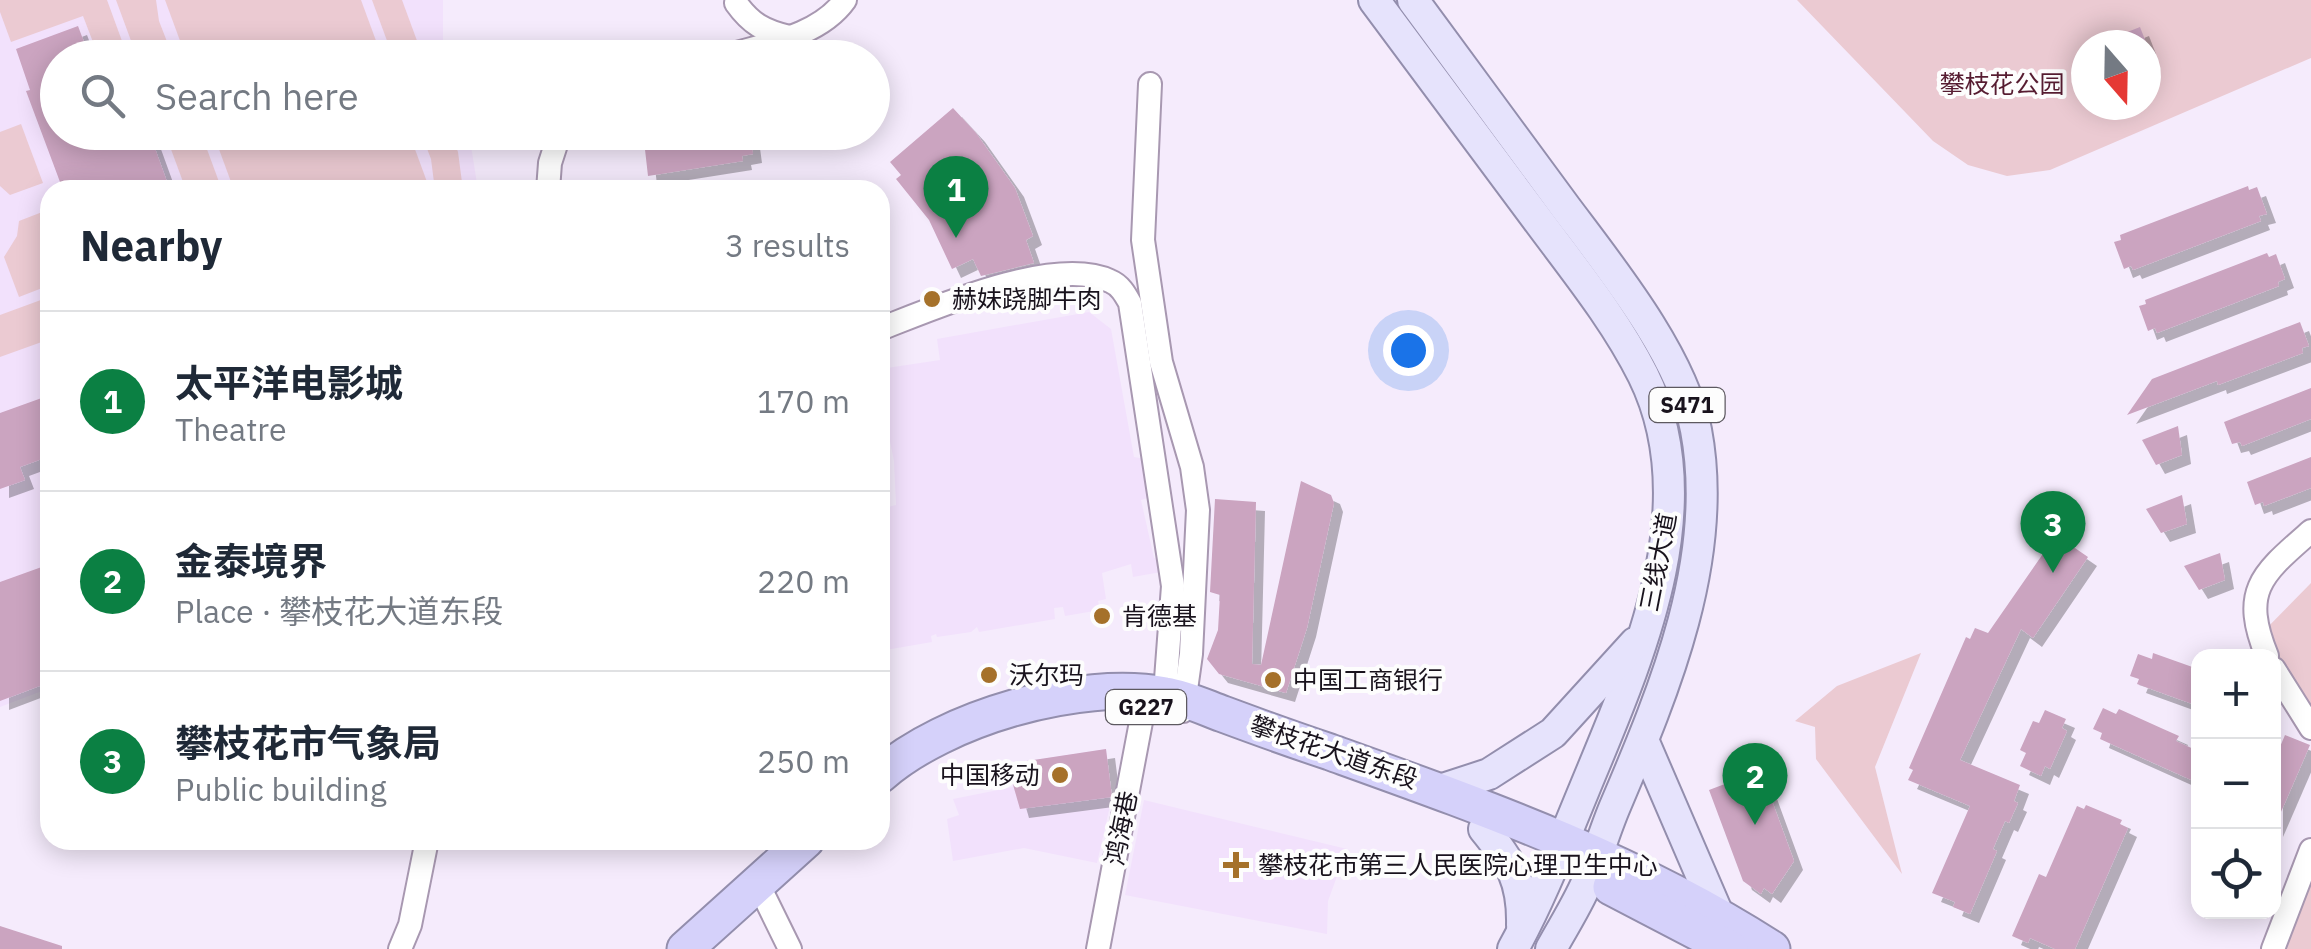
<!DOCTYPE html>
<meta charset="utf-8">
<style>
:root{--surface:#fff;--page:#f6f6f7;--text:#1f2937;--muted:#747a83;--line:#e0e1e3;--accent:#0b8043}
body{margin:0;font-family:"IBM Plex Sans","Noto Sans SC",sans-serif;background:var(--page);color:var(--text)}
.controls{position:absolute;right:30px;bottom:30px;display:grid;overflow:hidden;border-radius:20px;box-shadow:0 5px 25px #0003}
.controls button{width:90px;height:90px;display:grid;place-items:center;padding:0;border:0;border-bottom:2px solid var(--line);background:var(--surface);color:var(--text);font:50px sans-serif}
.compass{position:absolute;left:2071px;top:30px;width:90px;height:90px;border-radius:50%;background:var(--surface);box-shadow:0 5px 25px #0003;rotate:160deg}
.you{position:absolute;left:1408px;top:350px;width:35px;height:35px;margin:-25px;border:8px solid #fff;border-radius:50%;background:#1a73e8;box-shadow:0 0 0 15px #1a73e833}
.badge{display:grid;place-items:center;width:65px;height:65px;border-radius:50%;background:var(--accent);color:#fff;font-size:32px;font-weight:700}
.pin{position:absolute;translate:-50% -82px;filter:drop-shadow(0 2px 5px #0008)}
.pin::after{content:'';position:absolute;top:52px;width:35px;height:30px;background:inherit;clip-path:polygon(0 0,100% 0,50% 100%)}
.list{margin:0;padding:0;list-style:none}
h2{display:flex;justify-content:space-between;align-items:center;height:130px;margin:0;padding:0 40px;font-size:42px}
h2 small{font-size:32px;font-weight:400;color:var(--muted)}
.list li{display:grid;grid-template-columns:65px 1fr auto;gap:30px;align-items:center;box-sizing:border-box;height:180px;padding:0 40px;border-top:2px solid var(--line)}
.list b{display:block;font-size:38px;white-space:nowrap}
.list p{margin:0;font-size:32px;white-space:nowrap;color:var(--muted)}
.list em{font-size:32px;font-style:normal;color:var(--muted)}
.icon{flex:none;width:55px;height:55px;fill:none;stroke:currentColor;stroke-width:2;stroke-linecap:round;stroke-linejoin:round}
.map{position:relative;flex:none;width:2311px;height:949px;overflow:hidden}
.search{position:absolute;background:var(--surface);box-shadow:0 5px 25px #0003;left:40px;top:40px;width:850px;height:110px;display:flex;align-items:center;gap:25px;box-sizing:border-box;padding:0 35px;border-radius:55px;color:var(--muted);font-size:38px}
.panel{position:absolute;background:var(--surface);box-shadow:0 5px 25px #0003;left:40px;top:180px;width:850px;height:670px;border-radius:30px}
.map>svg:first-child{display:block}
</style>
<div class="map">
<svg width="2311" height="949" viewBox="0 0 2311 949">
<defs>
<filter id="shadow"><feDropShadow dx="9" dy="9" stdDeviation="0" flood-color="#0004"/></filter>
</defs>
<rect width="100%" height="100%" fill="#f5ebfc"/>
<!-- built -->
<g fill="#f2e1fc">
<path d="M 0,0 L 443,0 L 443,57 L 58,58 L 58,132 L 469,133 L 478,190 L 50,190 L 50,688 L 0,707 Z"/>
<path d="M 1089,312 L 1111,329 L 1134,457 L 1145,459 L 1154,496 L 1141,500 L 1154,558 L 1159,559 L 1161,572 L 1133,577 L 1131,564 L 1102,573 L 1106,599 L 1098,601 L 1100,610 L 1065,616 L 1063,607 L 1054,608 L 1055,619 L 979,632 L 977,627 L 971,632 L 937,637 L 936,634 L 931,636 L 932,642 L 880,651 L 880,509 L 896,505 L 894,461 L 880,394 L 880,369 L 940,360 L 937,339 Z"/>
<path d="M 1106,749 L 1112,797 L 1097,863 L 1024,848 L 953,861 L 947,819 L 959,815 L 953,799 L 1013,787 L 1007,764 Z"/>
<path d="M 1144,800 L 1347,849 L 1328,901 L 1327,934 L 1125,895 Z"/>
</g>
<!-- green -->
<g fill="#ebcad2" fill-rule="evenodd">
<path d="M 0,0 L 107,0 L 122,41 L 96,50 L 83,16 L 11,42 L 0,12 Z"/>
<path d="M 116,0 L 156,0 L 159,21 L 173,57 L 137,57 Z"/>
<path d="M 165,0 L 361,0 L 382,57 L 186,57 Z"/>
<path d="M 372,0 L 402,0 L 423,57 L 393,57 Z"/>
<path d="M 1797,0 L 2311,0 L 2311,58 L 2050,170 L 2007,176 L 1968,165 L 1933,141 ZM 2086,45 L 2146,45 L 2146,105 L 2086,105 Z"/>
<path d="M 21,124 L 43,183 L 10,195 L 0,186 L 0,132 Z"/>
<path d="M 165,133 L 201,133 L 222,190 L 186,190 Z"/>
<path d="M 213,133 L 409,133 L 430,190 L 234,190 Z"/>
<path d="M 421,133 L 451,133 L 458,152 L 463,190 L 435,190 L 431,159 Z"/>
<path d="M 50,209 L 50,285 L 19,297 L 4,257 L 17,236 L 19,221 Z"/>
<path d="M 49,297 L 50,339 L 0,357 L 0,315 Z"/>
<path d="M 2311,583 L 2311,728 L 2259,636 Z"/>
<path d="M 1921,653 L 1875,767 L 1902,874 L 1816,759 L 1815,727 L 1795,721 L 1837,686 Z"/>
<path d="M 2311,850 L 2311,949 L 2273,949 Z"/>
</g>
<!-- building -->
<g fill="#cba4c0" filter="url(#shadow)">
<path d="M 78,26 L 90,58 L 58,58 L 58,132 L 149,132 L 170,190 L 63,190 L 26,91 L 30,90 L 16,49 Z"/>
<path d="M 2140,27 L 2147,45 L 2097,45 L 2097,44 Z"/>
<path d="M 953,108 L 976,133 L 1015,188 L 1033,236 L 1026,240 L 1034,263 L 981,276 L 973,259 L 952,269 L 929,220 L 896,179 L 901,175 L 890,162 Z"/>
<path d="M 643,132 L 750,132 L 753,154 L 742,156 L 743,161 L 648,176 Z"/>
<path d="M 2248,186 L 2249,190 L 2257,187 L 2267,214 L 2259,216 L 2261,221 L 2133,270 L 2131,266 L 2124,269 L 2114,242 L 2121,240 L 2120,235 Z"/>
<path d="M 2267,253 L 2269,257 L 2276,254 L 2285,279 L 2278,282 L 2279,286 L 2157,333 L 2155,328 L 2148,331 L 2139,306 L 2146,304 L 2145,300 Z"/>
<path d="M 2300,322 L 2309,346 L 2302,348 L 2303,353 L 2218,385 L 2217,381 L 2127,415 L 2152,379 Z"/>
<path d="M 2311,388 L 2311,419 L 2242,446 L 2240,442 L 2232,444 L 2224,422 Z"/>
<path d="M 50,395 L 50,456 L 20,467 L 25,480 L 0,489 L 0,413 Z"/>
<path d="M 2178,426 L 2182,455 L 2156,465 L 2142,440 Z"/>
<path d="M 2311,457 L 2311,488 L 2264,506 L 2263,502 L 2255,505 L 2247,482 Z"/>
<path d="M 1301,481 L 1331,495 L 1334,503 L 1307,628 L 1286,693 L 1219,674 L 1207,659 L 1218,630 L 1220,595 L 1210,592 L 1215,499 L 1256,502 L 1252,664 L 1261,665 Z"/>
<path d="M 2182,495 L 2187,524 L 2161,533 L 2146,509 Z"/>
<path d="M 2056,535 L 2088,557 L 2033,638 L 2021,629 L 1960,760 L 2020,785 L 2014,801 L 2018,803 L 2009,823 L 2005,821 L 1993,849 L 1997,851 L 1970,914 L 1953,907 L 1955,902 L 1932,893 L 1970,806 L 1908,780 L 1913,770 L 1909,768 L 1966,637 L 1970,639 L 1975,628 L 1988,633 Z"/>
<path d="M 2220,553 L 2225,580 L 2199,590 L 2184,566 Z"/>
<path d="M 50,564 L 50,682 L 0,701 L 0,582 Z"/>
<path d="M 2153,653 L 2198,669 L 2198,706 L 2137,684 L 2139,679 L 2130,676 L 2138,654 L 2152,659 Z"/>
<path d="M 2103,708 L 2116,714 L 2119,709 L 2161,728 L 2179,736 L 2176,741 L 2198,751 L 2198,783 L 2100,739 L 2102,733 L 2093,729 Z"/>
<path d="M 2045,710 L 2066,719 L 2062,728 L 2067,731 L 2050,769 L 2045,766 L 2041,776 L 2020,766 L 2026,753 L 2020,750 L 2033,721 L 2039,723 Z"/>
<path d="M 2285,735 L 2310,745 L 2274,828 L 2274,761 Z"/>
<path d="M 1106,749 L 1112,797 L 1020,809 L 1007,764 Z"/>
<path d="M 1738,779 L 1741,787 L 1764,779 L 1794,861 L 1772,894 L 1764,888 L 1761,894 L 1743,881 L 1709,790 Z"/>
<path d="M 2086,805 L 2122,820 L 2120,824 L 2128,828 L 2075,949 L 2055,949 L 2030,938 L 2028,943 L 2012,936 L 2039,874 L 2046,877 L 2077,806 L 2084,809 Z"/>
<path d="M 0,926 L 62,946 L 62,949 L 0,949 Z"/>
</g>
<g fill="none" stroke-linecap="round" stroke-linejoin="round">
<!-- minor casing -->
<g stroke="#a898b1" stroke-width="26">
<g id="minor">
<path d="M 736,3 C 751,24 764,31 789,37"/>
<path d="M 719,58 C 760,45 818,38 845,0"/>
<path d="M 1150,84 L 1143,240 L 1161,362 L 1192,467 L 1198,510 L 1191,654 L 1183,711"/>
<path d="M 548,190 L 550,163 L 560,132"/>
<path d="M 880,329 C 934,308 1055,255 1110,281 C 1120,285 1125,294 1130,303 L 1173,586 L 1164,706"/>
<path d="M 2267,656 C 2240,590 2262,574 2311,531"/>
<path d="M 2274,669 L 2311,728"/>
<path d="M 763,894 L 790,949"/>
<path d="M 400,949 L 410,925 L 427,840"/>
<path d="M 1098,949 L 1144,706"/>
<path d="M 2273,949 L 2311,850"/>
</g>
</g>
<!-- major casing -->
<g stroke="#938ead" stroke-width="34">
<g id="major">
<path d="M 1374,0 C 1428,73 1482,146 1537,219 C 1574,269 1615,319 1643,375 C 1709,508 1635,666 1584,790 C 1562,843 1541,898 1513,949"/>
<path d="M 1413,0 C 1464,69 1515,139 1566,208 C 1611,268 1682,356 1696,430 C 1720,557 1665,689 1616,804 C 1606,827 1599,851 1590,875 C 1580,901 1564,925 1551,949"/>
<path d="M 1643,740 L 1718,914"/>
<path d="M 1440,790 L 1489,774 L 1553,733 L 1635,643"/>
<path d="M 1484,829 C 1511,862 1523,881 1522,925"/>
</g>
</g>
<!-- highway casing -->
<g stroke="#938ead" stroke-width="39">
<g id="highway">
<path d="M 880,775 C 945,718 1079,679 1165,695 C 1185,698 1204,707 1223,714 C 1258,727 1294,740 1330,752 C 1483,807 1634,860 1772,949"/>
<path d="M 1611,887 L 1730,949"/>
<path d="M 685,949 L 806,840"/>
</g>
</g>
<!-- minor -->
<use href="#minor" stroke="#fff" stroke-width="22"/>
<!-- major -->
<use href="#major" stroke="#e6e3fc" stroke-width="30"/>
<!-- highway -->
<use href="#highway" stroke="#d5d1fa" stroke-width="35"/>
</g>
<!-- markers -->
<g fill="#a5712a" stroke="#fdfdfd" stroke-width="4">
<circle cx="932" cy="299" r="10"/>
<circle cx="1102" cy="616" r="10"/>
<circle cx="989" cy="675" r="10"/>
<circle cx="1273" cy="680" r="10"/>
<circle cx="1060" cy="775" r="10"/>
<path d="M1231 850h10v10h10v10h-10v10h-10v-10h-10v-10h10z"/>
</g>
<g text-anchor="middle" stroke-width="8" stroke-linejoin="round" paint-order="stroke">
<!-- shield labels -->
<g fill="#fdfdfd" stroke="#5d5960" stroke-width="2.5">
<rect x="1649.5" y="388" width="75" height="34" rx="8"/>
<rect x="1106" y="690" width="80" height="34" rx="8"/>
</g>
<g font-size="22" font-weight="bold" fill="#19131d">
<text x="1687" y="413">S471</text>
<text x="1146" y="715">G227</text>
</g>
<!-- park labels -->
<g font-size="25" fill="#561c31" stroke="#fdfdfd">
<text x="2002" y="93">攀枝花公园</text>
</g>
<!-- poi labels -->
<g font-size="25" fill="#19131d" stroke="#fdfdfd" text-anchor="start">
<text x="952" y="308">赫妹跷脚牛肉</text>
<text x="1122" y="625">肯德基</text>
<text x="1009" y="684">沃尔玛</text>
<text x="1293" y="689">中国工商银行</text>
<text x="1040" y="784" text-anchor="end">中国移动</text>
<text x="1258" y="874">攀枝花市第三人民医院心理卫生中心</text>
</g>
<!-- street labels -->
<g font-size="25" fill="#19131d" stroke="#fdfdfd">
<text transform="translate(1658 562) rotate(-79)" y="9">三线大道</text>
<text transform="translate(1334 752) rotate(19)" y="9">攀枝花大道东段</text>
<text transform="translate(1121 828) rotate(-79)" y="9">鸿海巷</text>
</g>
</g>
</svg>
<div class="controls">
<button>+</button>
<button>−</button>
<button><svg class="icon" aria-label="locate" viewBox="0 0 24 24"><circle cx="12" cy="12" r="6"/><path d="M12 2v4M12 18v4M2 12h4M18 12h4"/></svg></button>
</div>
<svg class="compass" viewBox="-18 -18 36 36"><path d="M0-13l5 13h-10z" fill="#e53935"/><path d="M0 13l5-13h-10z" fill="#747a83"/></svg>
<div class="you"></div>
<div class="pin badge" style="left:956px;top:238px">1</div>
<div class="pin badge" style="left:1755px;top:825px">2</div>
<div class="pin badge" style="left:2053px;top:573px">3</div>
<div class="search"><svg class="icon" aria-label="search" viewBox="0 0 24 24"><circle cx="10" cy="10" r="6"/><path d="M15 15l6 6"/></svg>Search here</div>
<section class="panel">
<h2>Nearby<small>3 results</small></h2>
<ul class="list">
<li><span class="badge">1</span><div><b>太平洋电影城</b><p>Theatre</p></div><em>170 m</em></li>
<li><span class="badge">2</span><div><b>金泰境界</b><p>Place · 攀枝花大道东段</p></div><em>220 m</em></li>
<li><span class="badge">3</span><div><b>攀枝花市气象局</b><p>Public building</p></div><em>250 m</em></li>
</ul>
</section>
</div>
